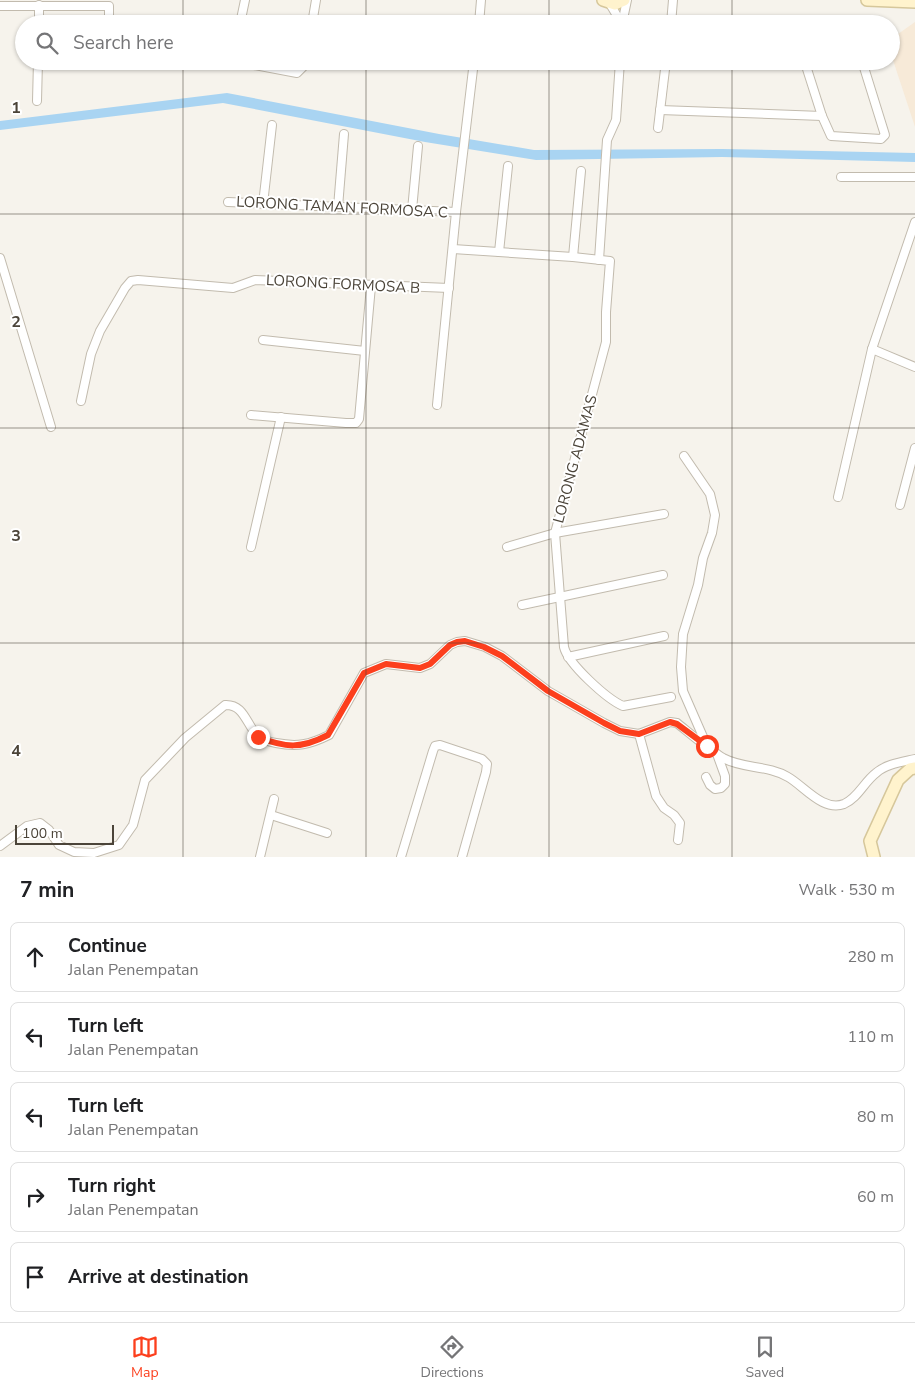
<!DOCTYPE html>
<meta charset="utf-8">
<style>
:root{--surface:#fff;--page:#f6f6f6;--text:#202124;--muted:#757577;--line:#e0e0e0;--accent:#fc3f1d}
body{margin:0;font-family:"Nunito Sans",sans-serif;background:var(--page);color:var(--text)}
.scale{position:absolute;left:15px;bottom:12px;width:99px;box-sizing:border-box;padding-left:5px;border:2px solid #4b4439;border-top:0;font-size:14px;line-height:18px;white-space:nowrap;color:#4b4439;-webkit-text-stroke:4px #fff;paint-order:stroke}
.stop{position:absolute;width:15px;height:15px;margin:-11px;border:4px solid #fc3f1d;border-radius:50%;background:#fff}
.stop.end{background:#fc3f1d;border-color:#fff;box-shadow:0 1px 5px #0008}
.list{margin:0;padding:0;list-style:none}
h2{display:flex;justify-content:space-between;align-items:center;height:65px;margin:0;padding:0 20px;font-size:21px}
h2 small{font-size:16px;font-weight:400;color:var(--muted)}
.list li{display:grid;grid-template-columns:32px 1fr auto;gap:15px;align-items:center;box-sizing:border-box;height:70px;margin:0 10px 10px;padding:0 10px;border:1px solid var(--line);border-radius:8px}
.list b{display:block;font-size:19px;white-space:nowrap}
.list p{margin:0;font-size:16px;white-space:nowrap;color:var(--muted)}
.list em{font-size:16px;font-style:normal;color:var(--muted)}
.icon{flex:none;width:28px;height:28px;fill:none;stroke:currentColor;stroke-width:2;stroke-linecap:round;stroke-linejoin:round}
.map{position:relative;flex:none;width:915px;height:857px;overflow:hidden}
.search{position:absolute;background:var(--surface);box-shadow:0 1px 4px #0004;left:15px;right:15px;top:15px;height:55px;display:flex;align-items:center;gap:12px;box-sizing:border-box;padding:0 18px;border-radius:28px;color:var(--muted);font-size:19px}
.sheet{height:465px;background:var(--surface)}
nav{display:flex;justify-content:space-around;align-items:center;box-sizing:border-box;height:70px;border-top:1px solid var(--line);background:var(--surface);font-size:14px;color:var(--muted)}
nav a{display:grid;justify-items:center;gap:2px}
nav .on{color:var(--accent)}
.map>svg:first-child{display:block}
</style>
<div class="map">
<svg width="915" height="857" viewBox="0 0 915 857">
<rect width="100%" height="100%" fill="#f6f3ec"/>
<!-- commercial -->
<path fill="#f7ead8" d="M 915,22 L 915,127 L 891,54 L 891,39 Z"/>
<!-- water -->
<path fill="#a9d4f2" d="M 227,93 L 439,134 L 534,150 L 722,149 L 915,153 L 915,162 L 722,157 L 536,160 L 425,142 L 223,103 L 0,130 L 0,121 Z"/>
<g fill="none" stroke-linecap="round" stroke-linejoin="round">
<!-- street casing -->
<g stroke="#c2bbae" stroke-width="10">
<g id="street">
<path d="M 610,4 L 622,24"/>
<path d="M 0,6 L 109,6 L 109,24"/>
<path d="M 39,24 L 39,5"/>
<path d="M 240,24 L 245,0"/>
<path d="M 312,24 L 316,0"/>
<path d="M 479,24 L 481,0"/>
<path d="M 622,24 L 627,0"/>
<path d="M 671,24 L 673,0"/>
<path d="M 233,61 L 297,73 L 305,65 L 306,61"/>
<path d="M 106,65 L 106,61"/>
<path d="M 807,69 L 822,116 L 831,136 L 881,139 L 885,135 L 862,61"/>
<path d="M 37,101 L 38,61"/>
<path d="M 660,110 L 822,116"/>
<path d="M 658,128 L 666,61"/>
<path d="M 841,177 L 915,177"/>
<path d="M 228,202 L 456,212"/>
<path d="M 263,204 L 272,125"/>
<path d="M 338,207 L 344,134"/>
<path d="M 412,210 L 418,146"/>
<path d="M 453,249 L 573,257 L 610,261 L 606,312 L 606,342 L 555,533 L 564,647 C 568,664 607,699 623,706 L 671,697"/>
<path d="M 499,252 L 508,166"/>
<path d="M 573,257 L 581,171"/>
<path d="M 0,258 L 51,427"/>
<path d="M 599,260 L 607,140 L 616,120 L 620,61"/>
<path d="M 263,340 L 365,351"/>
<path d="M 872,349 L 915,367"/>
<path d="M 81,401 L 91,354 L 100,331 L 125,288 L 131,281 L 138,280 L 233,288 L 255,280 L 449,288"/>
<path d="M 437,405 L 456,212 L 474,61"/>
<path d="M 251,415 L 346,423 L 356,423 L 359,419 L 371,286"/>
<path d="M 684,456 L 710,494 L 715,515 L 712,533 L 703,558 L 698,585 L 683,634 L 681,667 L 683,691 L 707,746"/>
<path d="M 838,497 L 872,349 L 915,222"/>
<path d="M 900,505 L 915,448"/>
<path d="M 251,547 L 281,417"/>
<path d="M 507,547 L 555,533 L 664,514"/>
<path d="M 522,605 L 663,575"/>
<path d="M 568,657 L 664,636"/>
<path d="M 639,734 L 656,796 L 664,808 L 674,815 L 680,823 L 678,840"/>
<path d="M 706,777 L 710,785 L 715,789 L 721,788 L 725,784 L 725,776 L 717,754"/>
<path d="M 271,815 L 327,833"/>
<path d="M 0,846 L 27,826 L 40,823 L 49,830 L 59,845 L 74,852 L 94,853 L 119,845 L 133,825 L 145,780 L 185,738 L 225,705 C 244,704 246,724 257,735 C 261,739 270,742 276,743 C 297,747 309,745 329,735 L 364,673 L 386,664 L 420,668 L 430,664 L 450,645 L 457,642 L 465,641 L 485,647 L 502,656 L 548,691 L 604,723 L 620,731 L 639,734 L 670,722 L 677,723 C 692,735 707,748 723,758 C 743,769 768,765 788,777 C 804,786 823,812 844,804 C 858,798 864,782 876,773 C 886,764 902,762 915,759"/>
<path d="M 260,857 L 274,799"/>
<path d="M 401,857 L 433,751 L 435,746 L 440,745 L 482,759 L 487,764 L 486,772 L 462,857"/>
</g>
</g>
<!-- secondary casing -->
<g stroke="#d6c79b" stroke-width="14">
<g id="secondary">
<path d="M 603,0 L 615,4 L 624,0"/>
<path d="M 867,0 L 915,2"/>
<path d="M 874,857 L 870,841 L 898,780 L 910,769 L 915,768"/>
</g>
</g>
<!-- street -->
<use href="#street" stroke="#fff" stroke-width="8"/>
<!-- secondary -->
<use href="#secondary" stroke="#fff3cd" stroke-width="11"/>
</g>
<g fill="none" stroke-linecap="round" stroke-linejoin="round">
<!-- route -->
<path stroke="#fc3f1d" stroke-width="6" d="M 258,737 C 286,748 301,749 328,735 L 364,673 L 386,664 L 420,668 L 430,664 L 450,645 L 457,642 L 465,641 L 484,647 L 502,656 L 548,691 L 604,723 L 620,731 L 639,734 L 670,722 L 677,724 L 707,746"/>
</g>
<!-- grid -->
<path fill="none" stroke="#4b4439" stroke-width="1" stroke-opacity="0.55" d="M 183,0 L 183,24M 366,0 L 366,24M 549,0 L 549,24M 732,0 L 732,24M 183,61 L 183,857M 366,61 L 366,857M 549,61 L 549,857M 732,61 L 732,857M 0,214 L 915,214M 0,428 L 915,428M 0,643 L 915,643"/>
<g text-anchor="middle" stroke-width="4" stroke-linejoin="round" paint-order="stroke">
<!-- street labels -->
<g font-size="15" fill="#4b4439" stroke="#fff">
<text transform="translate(342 207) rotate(3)" y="5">LORONG TAMAN FORMOSA C</text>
<text transform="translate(343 284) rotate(3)" y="5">LORONG FORMOSA B</text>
<text transform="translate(575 459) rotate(-75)" y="5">LORONG ADAMAS</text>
</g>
</g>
<g font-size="16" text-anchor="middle" font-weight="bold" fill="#4b4439" stroke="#fff" stroke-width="4" stroke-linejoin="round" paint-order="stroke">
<text x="16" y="113">1</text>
<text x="16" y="327">2</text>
<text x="16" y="541">3</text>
<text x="16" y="756">4</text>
</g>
</svg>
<div class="scale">100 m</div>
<div class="stop" style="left:707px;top:746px"></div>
<div class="stop end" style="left:258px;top:737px"></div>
<div class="search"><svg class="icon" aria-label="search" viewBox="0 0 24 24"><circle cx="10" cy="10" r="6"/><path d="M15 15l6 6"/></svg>Search here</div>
</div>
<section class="sheet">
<h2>7 min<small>Walk · 530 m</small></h2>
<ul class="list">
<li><svg class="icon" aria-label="ahead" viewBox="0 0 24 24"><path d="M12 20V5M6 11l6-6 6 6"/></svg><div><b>Continue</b><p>Jalan Penempatan</p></div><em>280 m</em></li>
<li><svg class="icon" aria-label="left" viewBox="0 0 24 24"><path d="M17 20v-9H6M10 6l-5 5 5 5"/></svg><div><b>Turn left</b><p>Jalan Penempatan</p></div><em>110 m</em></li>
<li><svg class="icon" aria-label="left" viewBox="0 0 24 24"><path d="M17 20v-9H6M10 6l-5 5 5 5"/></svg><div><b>Turn left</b><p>Jalan Penempatan</p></div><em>80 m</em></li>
<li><svg class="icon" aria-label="right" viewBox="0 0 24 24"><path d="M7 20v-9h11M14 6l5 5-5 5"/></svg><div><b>Turn right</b><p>Jalan Penempatan</p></div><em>60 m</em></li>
<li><svg class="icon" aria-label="arrive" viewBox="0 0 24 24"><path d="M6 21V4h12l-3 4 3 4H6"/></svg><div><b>Arrive at destination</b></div></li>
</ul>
</section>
<nav>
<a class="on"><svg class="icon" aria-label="map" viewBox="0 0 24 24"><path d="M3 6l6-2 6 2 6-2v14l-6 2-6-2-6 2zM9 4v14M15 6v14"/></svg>Map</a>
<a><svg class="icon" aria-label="directions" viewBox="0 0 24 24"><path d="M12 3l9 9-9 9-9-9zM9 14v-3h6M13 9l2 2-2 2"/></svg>Directions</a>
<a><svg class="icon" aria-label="saved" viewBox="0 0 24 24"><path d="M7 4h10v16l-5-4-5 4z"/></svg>Saved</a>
</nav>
